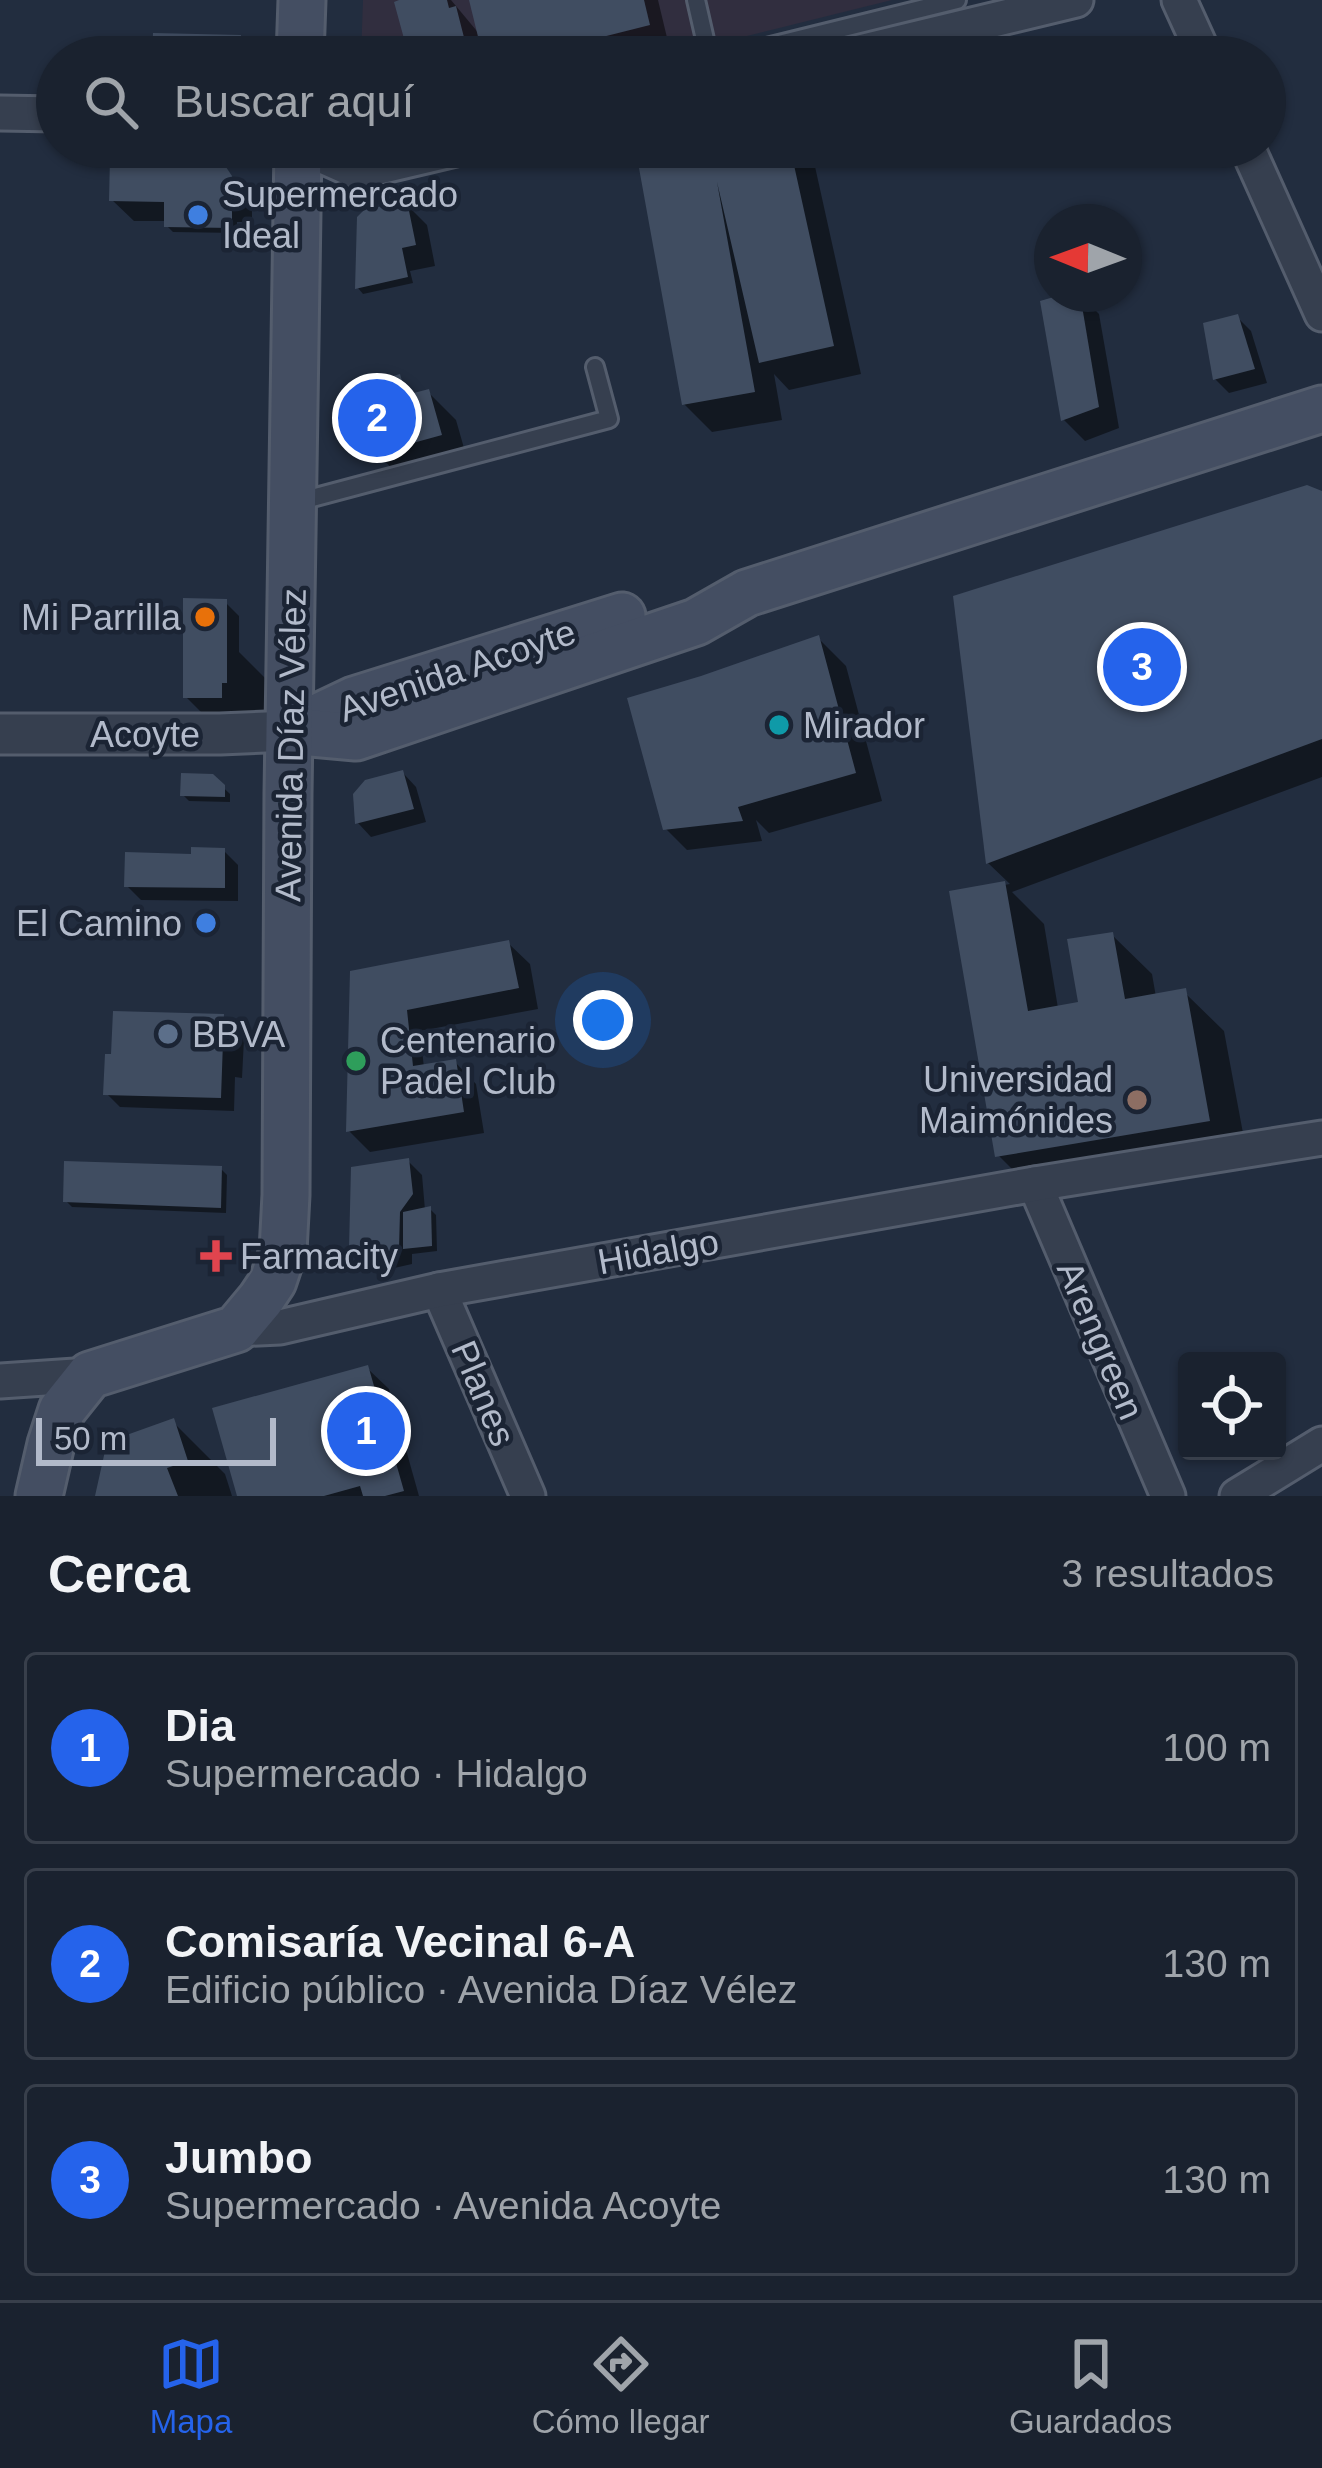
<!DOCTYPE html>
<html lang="es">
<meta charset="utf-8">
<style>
:root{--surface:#1a222f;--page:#232a37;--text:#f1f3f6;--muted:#9fa4aa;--line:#383f4b;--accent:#2563eb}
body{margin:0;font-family:Arial,sans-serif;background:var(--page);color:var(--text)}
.controls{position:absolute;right:36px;bottom:36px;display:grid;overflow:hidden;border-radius:12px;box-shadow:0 3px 9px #0004}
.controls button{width:108px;height:108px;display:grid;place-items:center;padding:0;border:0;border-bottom:3px solid var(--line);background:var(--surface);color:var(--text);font:60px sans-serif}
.compass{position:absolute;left:1034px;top:204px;width:108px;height:108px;border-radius:50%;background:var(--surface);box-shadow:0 3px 9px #0004;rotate:271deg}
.scale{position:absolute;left:36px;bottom:30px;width:240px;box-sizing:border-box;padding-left:12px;border:6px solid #b2baca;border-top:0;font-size:33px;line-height:42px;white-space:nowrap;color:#b2baca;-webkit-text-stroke:9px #1b2434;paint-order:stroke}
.you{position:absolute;left:603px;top:1020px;width:42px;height:42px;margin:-30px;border:9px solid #fff;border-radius:50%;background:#1a73e8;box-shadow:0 0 0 18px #1a73e833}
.badge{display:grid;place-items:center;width:78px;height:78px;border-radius:50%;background:var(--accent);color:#fff;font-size:39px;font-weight:700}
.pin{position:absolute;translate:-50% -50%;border:6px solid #fff;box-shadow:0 3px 12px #0006}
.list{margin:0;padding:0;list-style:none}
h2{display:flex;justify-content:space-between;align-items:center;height:156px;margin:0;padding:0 48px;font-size:51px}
h2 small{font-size:39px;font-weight:400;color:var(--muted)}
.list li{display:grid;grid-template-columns:78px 1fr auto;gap:36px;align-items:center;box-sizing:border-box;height:192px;margin:0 24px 24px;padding:0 24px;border:3px solid var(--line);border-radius:12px}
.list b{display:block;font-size:45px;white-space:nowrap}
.list p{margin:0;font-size:39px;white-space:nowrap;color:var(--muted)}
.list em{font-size:39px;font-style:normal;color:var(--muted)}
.icon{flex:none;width:66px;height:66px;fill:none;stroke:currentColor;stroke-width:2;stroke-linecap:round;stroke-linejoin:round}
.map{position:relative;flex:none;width:1322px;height:1496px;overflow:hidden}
.search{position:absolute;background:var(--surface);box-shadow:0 3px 9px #0004;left:36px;right:36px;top:36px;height:132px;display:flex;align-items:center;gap:30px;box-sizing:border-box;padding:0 42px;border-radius:66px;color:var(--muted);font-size:45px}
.sheet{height:804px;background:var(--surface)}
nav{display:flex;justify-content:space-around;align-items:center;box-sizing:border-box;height:168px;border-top:3px solid var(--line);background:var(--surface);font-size:33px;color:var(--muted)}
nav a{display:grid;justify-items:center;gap:6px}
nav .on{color:var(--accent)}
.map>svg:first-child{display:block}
</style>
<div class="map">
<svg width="1322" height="1496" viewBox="0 0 1322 1496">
<rect width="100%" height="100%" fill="#222d3f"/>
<!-- medical -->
<path fill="#312e3f" d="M 363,0 L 892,0 L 663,57 L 361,57 Z"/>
<!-- shadow -->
<g fill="#0007">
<path d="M 411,0 L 451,0 L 481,36 L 481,0 L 658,0 L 669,46 L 626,57 L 412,57 Z"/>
<path d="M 239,38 L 253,52 L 253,57 L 155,57 Z"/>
<path d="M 725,147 L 799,147 L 814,162 L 861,374 L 789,390 L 774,374 L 782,420 L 712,432 L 684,404 L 712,150 Z"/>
<path d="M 216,161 L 252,200 L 252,222 L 237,222 L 237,233 L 173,232 L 167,226 L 167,221 L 134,221 L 112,200 Z"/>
<path d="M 406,204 L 427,225 L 435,266 L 410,271 L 413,283 L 363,294 L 358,288 Z"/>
<path d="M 1075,294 L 1079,294 L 1099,314 L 1119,428 L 1085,441 L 1064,420 Z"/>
<path d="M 1237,317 L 1251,331 L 1267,383 L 1229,393 L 1215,379 Z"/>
<path d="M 399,378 L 415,396 L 428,392 L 456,420 L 468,462 L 404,481 L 376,452 L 377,407 Z"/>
<path d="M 1322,494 L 1322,777 L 1012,892 L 1044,924 L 1058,1008 L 1082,1004 L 1112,935 L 1152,974 L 1156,997 L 1184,992 L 1224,1031 L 1248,1160 L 1038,1195 L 998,1155 L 953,894 L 1010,884 L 988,863 Z"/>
<path d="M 225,602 L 239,616 L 239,652 L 277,690 L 277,734 L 238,749 L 186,697 Z"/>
<path d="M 818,638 L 846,666 L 882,801 L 769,833 L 756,820 L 762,841 L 687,850 L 666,829 Z"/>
<path d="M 403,773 L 416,787 L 426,822 L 371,837 L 358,823 Z"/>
<path d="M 212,777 L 230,794 L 230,802 L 189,801 L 183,795 Z"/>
<path d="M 224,851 L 238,865 L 238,901 L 141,900 L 127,886 L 194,857 Z"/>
<path d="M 508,943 L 530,964 L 538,1009 L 420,1031 L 424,1068 L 455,1062 L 476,1084 L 484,1133 L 370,1152 L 349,1131 L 353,1023 Z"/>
<path d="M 222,1017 L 244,1039 L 242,1078 L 235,1077 L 234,1111 L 120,1107 L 106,1093 Z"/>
<path d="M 408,1161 L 422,1175 L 425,1210 L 430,1209 L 436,1215 L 437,1251 L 412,1254 L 412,1264 L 381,1271 L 366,1263 L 352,1248 Z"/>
<path d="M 221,1169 L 227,1175 L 226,1213 L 72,1207 L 66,1201 Z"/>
<path d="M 367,1368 L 389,1389 L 419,1496 L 240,1496 Z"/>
<path d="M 173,1422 L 225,1474 L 232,1496 L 98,1496 Z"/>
</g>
<!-- building -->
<g fill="#404d61">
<path d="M 399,0 L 447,0 L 449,8 L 456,6 L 469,57 L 409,57 L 394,2 Z"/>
<path d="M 469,0 L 644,0 L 650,25 L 523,57 L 483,57 Z"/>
<path d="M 153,33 L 241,35 L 240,57 L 152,57 Z"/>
<path d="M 711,147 L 790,147 L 834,346 L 759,363 L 717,182 L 755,392 L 682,405 L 639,168 Z"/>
<path d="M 110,157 L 217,158 L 222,161 L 232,176 L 232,228 L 164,227 L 164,202 L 109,201 Z"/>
<path d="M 407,201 L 416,245 L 402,248 L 408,277 L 355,289 L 357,217 L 364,210 Z"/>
<path d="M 1064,294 L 1080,294 L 1099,407 L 1061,421 L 1040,301 Z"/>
<path d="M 1238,314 L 1255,369 L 1213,380 L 1203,323 Z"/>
<path d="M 400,374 L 406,395 L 429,389 L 442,435 L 373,454 L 360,408 L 371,405 L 366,384 Z"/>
<path d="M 1307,485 L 1322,491 L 1322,739 L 986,864 L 953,596 Z"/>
<path d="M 183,598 L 227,599 L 227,683 L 222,683 L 222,698 L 183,698 Z"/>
<path d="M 819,635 L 856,773 L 738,807 L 743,821 L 663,830 L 627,698 L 701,676 Z"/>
<path d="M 403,770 L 414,809 L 355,824 L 353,794 L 365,780 Z"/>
<path d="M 181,773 L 213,774 L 225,785 L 225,797 L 180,796 Z"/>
<path d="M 191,847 L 225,848 L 225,888 L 124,887 L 125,852 L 191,854 Z"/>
<path d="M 1005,881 L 1028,1011 L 1078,1002 L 1067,939 L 1113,932 L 1125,999 L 1186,988 L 1210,1121 L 995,1157 L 949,891 Z"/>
<path d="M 509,940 L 519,988 L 407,1010 L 413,1066 L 456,1059 L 464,1112 L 346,1132 L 350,971 Z"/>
<path d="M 113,1011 L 224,1014 L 221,1098 L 103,1095 L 105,1054 L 111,1054 Z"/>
<path d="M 409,1158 L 413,1194 L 400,1212 L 399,1250 L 365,1258 L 349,1249 L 351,1167 Z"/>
<path d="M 64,1161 L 222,1166 L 221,1208 L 63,1202 Z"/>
<path d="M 431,1206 L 432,1246 L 403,1249 L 403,1212 Z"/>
<path d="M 368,1365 L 404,1491 L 385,1496 L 363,1496 L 360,1486 L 324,1496 L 237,1496 L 212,1408 Z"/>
<path d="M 174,1418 L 188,1461 L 167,1468 L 178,1496 L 95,1496 L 107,1442 Z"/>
</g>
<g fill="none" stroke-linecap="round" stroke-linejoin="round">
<!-- service casing -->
<g stroke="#545d6d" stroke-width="22">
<g id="service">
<path d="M 696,0 L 709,57"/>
<path d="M 726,57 L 957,0"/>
<path d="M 297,502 L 609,419 L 595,367"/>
</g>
</g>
<!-- minor casing -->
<g stroke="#545d6d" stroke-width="39">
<g id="minor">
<path d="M 1179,0 L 1205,57"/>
<path d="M 839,57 L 1076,0"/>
<path d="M 0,113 L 57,114"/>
<path d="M 302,147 L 358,172 L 464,147"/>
<path d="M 1247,147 L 1322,314"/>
<path d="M 1035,1184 L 1168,1496"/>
<path d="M 439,1290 L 528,1496"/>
<path d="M 236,1329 L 280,1327 L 439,1290 L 1035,1184 L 1322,1138"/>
<path d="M 0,1381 L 90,1375"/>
<path d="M 1237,1496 L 1322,1444"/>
</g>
</g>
<!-- tertiary casing -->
<g stroke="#545d6d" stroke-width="45">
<path id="tertiary" d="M 0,734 L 220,734 L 290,731"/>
</g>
<!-- secondary casing -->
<g stroke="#545d6d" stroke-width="51">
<g id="secondary">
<path d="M 300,57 L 302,0"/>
<path d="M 293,729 L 354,700 L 622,616"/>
<path d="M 290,731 L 356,737 L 696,622 L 747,593 L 1322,409"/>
<path d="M 39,1496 L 51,1444 L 62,1410 L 90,1375 L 236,1329 L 261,1299 L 273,1281 L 283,1251 L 286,1195 L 288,794 L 298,147"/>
</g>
</g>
<!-- service -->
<use href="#service" stroke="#363f4f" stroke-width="16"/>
<!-- minor -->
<use href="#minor" stroke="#363f4f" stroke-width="33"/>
<!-- tertiary -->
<use href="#tertiary" stroke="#363f4f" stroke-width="39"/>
<!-- secondary -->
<use href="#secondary" stroke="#444e62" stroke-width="45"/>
</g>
<!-- markers -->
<g fill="#3f7fe0" stroke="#1b2434" stroke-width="4.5">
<circle cx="198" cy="215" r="12"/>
<circle cx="206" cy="923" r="12"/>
</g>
<circle fill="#e8710a" stroke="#1b2434" stroke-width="4.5" cx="205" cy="617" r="12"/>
<circle fill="#0f9aa8" stroke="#1b2434" stroke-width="4.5" cx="779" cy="725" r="12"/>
<circle fill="#5c6f8a" stroke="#1b2434" stroke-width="4.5" cx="168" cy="1034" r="12"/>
<circle fill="#2e9e5b" stroke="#1b2434" stroke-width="4.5" cx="356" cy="1061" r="12"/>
<circle fill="#8d6e63" stroke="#1b2434" stroke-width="4.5" cx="1137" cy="1100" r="12"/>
<path fill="#e0444e" stroke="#1b2434" stroke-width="4.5" d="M210 1238h12v12h12v12h-12v12h-12v-12h-12v-12h12z"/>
<g text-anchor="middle" stroke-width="9" stroke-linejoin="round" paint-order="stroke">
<!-- poi labels -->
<g font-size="36" fill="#b2baca" stroke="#1b2434" text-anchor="start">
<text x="222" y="207">Supermercado<tspan x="222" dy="41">Ideal</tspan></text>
<text x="181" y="630" text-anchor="end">Mi Parrilla</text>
<text x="803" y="738">Mirador</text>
<text x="182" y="936" text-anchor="end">El Camino</text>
<text x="192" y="1047">BBVA</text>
<text x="380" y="1053">Centenario<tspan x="380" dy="41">Padel Club</tspan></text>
<text x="1113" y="1092" text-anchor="end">Universidad<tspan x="1113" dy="41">Maimónides</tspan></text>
<text x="240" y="1269">Farmacity</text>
</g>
<!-- street labels -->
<g font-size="36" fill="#b2baca" stroke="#1b2434">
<text transform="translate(457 670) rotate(-19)" y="13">Avenida Acoyte</text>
<text x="145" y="747">Acoyte</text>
<text transform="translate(290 745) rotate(-89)" y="13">Avenida Díaz Vélez</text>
<text transform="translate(658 1251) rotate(-10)" y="13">Hidalgo</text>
<text transform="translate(1101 1340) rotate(67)" y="13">Arengreen</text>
<text transform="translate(484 1393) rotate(67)" y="13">Planes</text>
</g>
</g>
</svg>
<div class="controls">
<button><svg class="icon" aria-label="locate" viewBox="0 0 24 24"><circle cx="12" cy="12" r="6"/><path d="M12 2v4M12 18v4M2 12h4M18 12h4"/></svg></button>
</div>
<svg class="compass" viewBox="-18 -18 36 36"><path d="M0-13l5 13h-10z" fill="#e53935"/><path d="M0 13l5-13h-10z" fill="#9fa4aa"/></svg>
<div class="scale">50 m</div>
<div class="you"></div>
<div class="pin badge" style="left:366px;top:1431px">1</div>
<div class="pin badge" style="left:377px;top:418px">2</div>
<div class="pin badge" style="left:1142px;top:667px">3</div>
<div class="search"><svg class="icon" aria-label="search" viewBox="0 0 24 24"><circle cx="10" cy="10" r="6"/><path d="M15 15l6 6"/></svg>Buscar aquí</div>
</div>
<section class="sheet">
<h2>Cerca<small>3 resultados</small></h2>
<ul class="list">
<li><span class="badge">1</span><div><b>Dia</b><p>Supermercado · Hidalgo</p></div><em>100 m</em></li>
<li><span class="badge">2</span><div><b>Comisaría Vecinal 6-A</b><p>Edificio público · Avenida Díaz Vélez</p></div><em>130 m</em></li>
<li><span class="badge">3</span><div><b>Jumbo</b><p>Supermercado · Avenida Acoyte</p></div><em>130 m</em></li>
</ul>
</section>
<nav>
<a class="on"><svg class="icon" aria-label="map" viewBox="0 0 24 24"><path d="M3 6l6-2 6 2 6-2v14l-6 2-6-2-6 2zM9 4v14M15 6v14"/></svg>Mapa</a>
<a><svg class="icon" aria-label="directions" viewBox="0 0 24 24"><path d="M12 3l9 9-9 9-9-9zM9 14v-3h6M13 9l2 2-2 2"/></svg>Cómo llegar</a>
<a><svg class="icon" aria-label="saved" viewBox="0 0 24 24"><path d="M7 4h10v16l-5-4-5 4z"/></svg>Guardados</a>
</nav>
